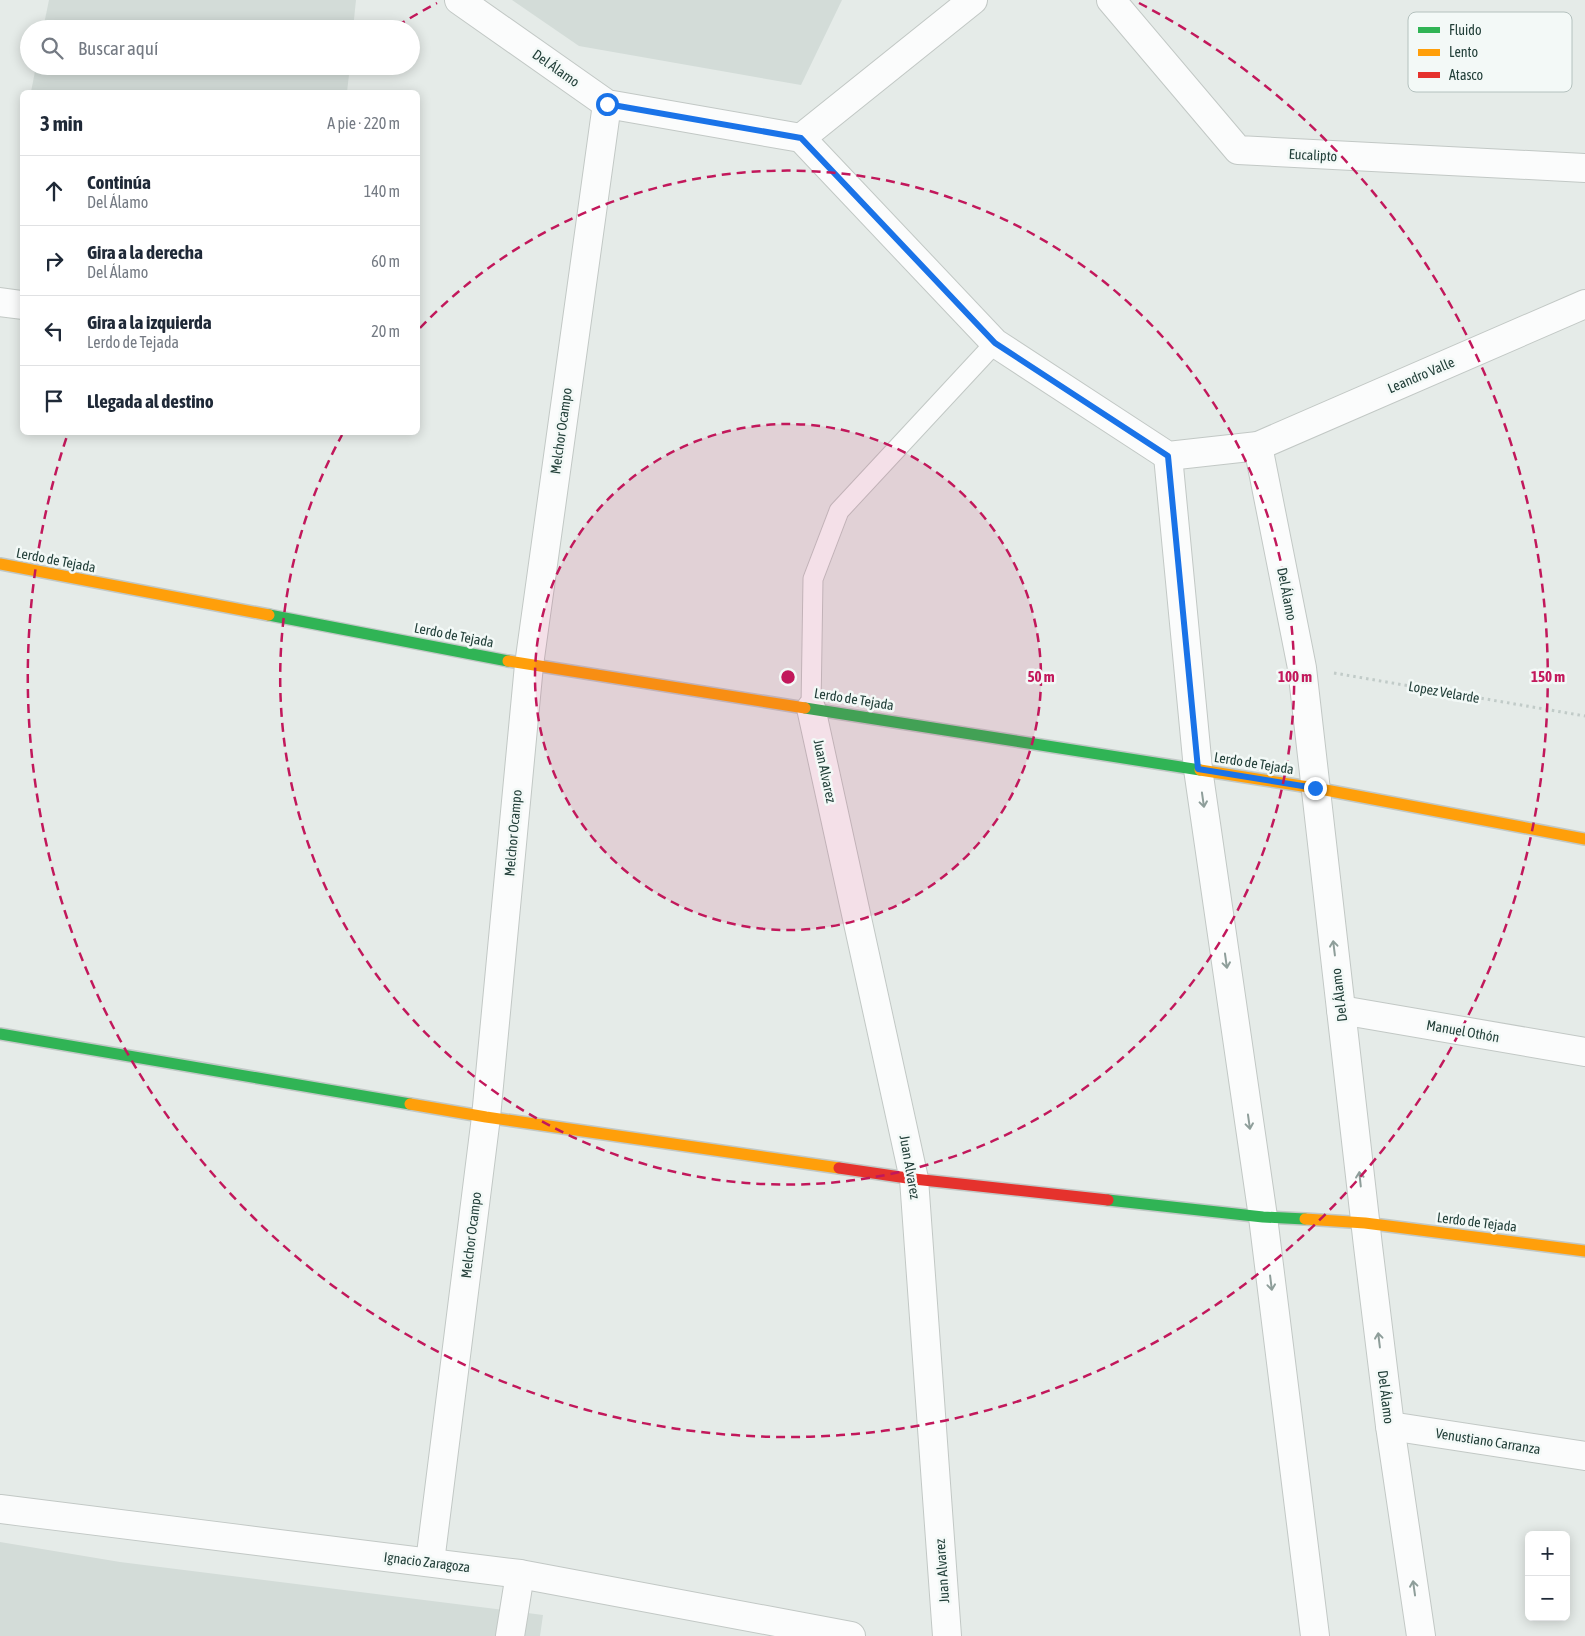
<!DOCTYPE html>
<html lang="es">
<meta charset="utf-8">
<style>
:root{--surface:#fff;--page:#f2f2f3;--text:#1f2937;--muted:#747a83;--line:#e0e1e3}
body{margin:0;font-family:"Asap Condensed",sans-serif;background:var(--page);color:var(--text)}
.controls{position:absolute;right:15px;bottom:15px;display:grid;overflow:hidden;border-radius:8px;box-shadow:0 2px 12px #0003}
.controls button{width:45px;height:45px;display:grid;place-items:center;padding:0;border:0;border-bottom:1px solid var(--line);background:var(--surface);color:var(--text);font:25px sans-serif}
.stop{position:absolute;width:15px;height:15px;margin:-11px;border:4px solid #1a73e8;border-radius:50%;background:#fff}
.stop.end{background:#1a73e8;border-color:#fff;box-shadow:0 1px 5px #0008}
.list{margin:0;padding:0;list-style:none}
h2{display:flex;justify-content:space-between;align-items:center;height:65px;margin:0;padding:0 20px;font-size:21px}
h2 small{font-size:16px;font-weight:400;color:var(--muted)}
.list li{display:grid;grid-template-columns:32px 1fr auto;gap:15px;align-items:center;box-sizing:border-box;height:70px;padding:0 20px;border-top:1px solid var(--line)}
.list b{display:block;font-size:19px;white-space:nowrap}
.list p{margin:0;font-size:16px;white-space:nowrap;color:var(--muted)}
.list em{font-size:16px;font-style:normal;color:var(--muted)}
.icon{flex:none;width:28px;height:28px;fill:none;stroke:currentColor;stroke-width:2;stroke-linecap:round;stroke-linejoin:round}
.map{position:relative;flex:none;width:1585px;height:1636px;overflow:hidden}
.search{position:absolute;background:var(--surface);box-shadow:0 2px 12px #0003;left:20px;top:20px;width:400px;height:55px;display:flex;align-items:center;gap:12px;box-sizing:border-box;padding:0 18px;border-radius:28px;color:var(--muted);font-size:19px}
.panel{position:absolute;background:var(--surface);box-shadow:0 2px 12px #0003;left:20px;top:90px;width:400px;height:345px;border-radius:8px}
.map>svg:first-child{display:block}
</style>
<div class="map">
<svg width="1585" height="1636" viewBox="0 0 1585 1636">
<rect width="100%" height="100%" fill="#e5ebe8"/>
<!-- built -->
<g fill="#d3dcd8">
<path d="M 49,0 L 356,0 L 353,29 L 43,29 Z"/>
<path d="M 512,0 L 842,0 L 801,85 L 579,46 Z"/>
<path d="M 36,66 L 350,66 L 347,92 L 31,92 Z"/>
<path d="M 0,1542 L 120,1562 L 543,1615 L 540,1636 L 0,1636 Z"/>
</g>
<g fill="none" stroke-linecap="round" stroke-linejoin="round">
<!-- lane casing -->
<g stroke="#c2c8c5" stroke-width="21">
<path id="lane" d="M 811,708 L 813,579 L 839,511 L 995,343"/>
</g>
<!-- street casing -->
<g stroke="#c2c8c5" stroke-width="30">
<g id="street">
<path d="M 459,0 L 607,104 L 801,138 L 995,343 L 1168,456 L 1258,446 L 1585,304"/>
<path d="M 1111,0 L 1238,150 L 1585,168"/>
<path d="M 801,138 L 973,0"/>
<path d="M 0,302 L 22,305"/>
<path d="M 1258,446 L 1302,668 L 1368,1246 L 1390,1426 L 1421,1636"/>
<path d="M 1168,456 L 1198,769 L 1263,1217 L 1315,1636"/>
<path d="M 811,708 L 914,1179 L 947,1636"/>
<path d="M 1341,1010 L 1585,1052"/>
<path d="M 1390,1426 L 1585,1456"/>
<path d="M 0,1509 L 520,1574 L 851,1636"/>
<path d="M 430,1562 L 486,1117 L 529,665 L 607,104"/>
<path d="M 510,1636 L 520,1574"/>
</g>
</g>
<!-- fast casing -->
<g stroke="#c1c8c6" stroke-width="14">
<g id="fast">
<path d="M 269,615 L 508,661"/>
<path d="M 805,708 L 1200,770"/>
<path d="M 0,1034 L 410,1104"/>
<path d="M 1108,1200 L 1263,1217 L 1305,1219"/>
</g>
</g>
<!-- slow casing -->
<g stroke="#c1c8c6" stroke-width="14">
<g id="slow">
<path d="M 0,564 L 269,615"/>
<path d="M 508,661 L 805,708"/>
<path d="M 1200,770 L 1315,788 L 1585,839"/>
<path d="M 410,1104 L 486,1117 L 839,1168"/>
<path d="M 1305,1219 L 1365,1223 L 1585,1251"/>
</g>
</g>
<!-- jam casing -->
<g stroke="#c1c8c6" stroke-width="14">
<path id="jam" d="M 839,1168 L 914,1179 L 1108,1200"/>
</g>
<!-- path -->
<path stroke="#c1cbc8" stroke-width="3" stroke-dasharray="2.5 4" stroke-linecap="butt" d="M 1334,673 L 1585,716"/>
<!-- lane -->
<use href="#lane" stroke="#fbfcfc" stroke-width="19"/>
<!-- street -->
<use href="#street" stroke="#fbfcfc" stroke-width="28"/>
<!-- fast -->
<use href="#fast" stroke="#30b455" stroke-width="11"/>
<!-- slow -->
<use href="#slow" stroke="#ff9f0a" stroke-width="11"/>
<!-- jam -->
<use href="#jam" stroke="#e5322d" stroke-width="11"/>
</g>
<!-- one-way arrows -->
<defs><path id="oneway-shaft" d="M-6 0H5M1.5-3L5.5 0L1.5 3" fill="none" stroke-width="1.6" stroke-linecap="round" stroke-linejoin="round" transform="scale(1.25)"/></defs>
<g stroke="#8e9e9a">
<use href="#oneway-shaft" transform="translate(1203 800) rotate(82)"/>
<use href="#oneway-shaft" transform="translate(1334 948) rotate(-97)"/>
<use href="#oneway-shaft" transform="translate(1226 961) rotate(82)"/>
<use href="#oneway-shaft" transform="translate(1249 1122) rotate(82)"/>
<use href="#oneway-shaft" transform="translate(1360 1179) rotate(-96)"/>
<use href="#oneway-shaft" transform="translate(1271 1283) rotate(83)"/>
<use href="#oneway-shaft" transform="translate(1379 1340) rotate(-97)"/>
<use href="#oneway-shaft" transform="translate(1414 1588) rotate(-98)"/>
</g>
<g fill="none" stroke-linecap="round" stroke-linejoin="round">
<!-- route -->
<path stroke="#1a73e8" stroke-width="6" d="M 607,104 L 801,138 L 995,343 L 1168,456 L 1198,769 L 1315,788"/>
</g>
<!-- distance rings -->
<circle cx="788" cy="677" r="253" fill="#c2185b" fill-opacity=".12"/>
<g fill="none" stroke="#c2185b" stroke-width="2.5" stroke-dasharray="9 6">
<circle cx="788" cy="677" r="253"/>
<path d="M420 328A507 507 0 1 1 342 435"/>
<path d="M397 26A760 760 0 0 1 437 3M1139 3A760 760 0 1 1 67 436"/>
</g>
<g text-anchor="middle" stroke-width="5" stroke-linejoin="round" paint-order="stroke">
<!-- street labels -->
<g font-size="14" fill="#223f39" stroke="#f3f9f7">
<text transform="translate(556 68) rotate(35)" y="5">Del Álamo</text>
<text transform="translate(1313 155) rotate(3)" y="5">Eucalipto</text>
<text transform="translate(1421 375) rotate(-23)" y="5">Leandro Valle</text>
<text transform="translate(561 431) rotate(-82)" y="5">Melchor Ocampo</text>
<text transform="translate(56 560) rotate(11)" y="5">Lerdo de Tejada</text>
<text transform="translate(1287 594) rotate(79)" y="5">Del Álamo</text>
<text transform="translate(454 635) rotate(11)" y="5">Lerdo de Tejada</text>
<text transform="translate(1444 692) rotate(10)" y="5">Lopez Velarde</text>
<text transform="translate(854 699) rotate(9)" y="5">Lerdo de Tejada</text>
<text transform="translate(1254 763) rotate(9)" y="5">Lerdo de Tejada</text>
<text transform="translate(825 771) rotate(78)" y="5">Juan Alvarez</text>
<text transform="translate(513 833) rotate(-85)" y="5">Melchor Ocampo</text>
<text transform="translate(1339 995) rotate(-97)" y="5">Del Álamo</text>
<text transform="translate(1463 1031) rotate(10)" y="5">Manuel Othón</text>
<text transform="translate(910 1167) rotate(80)" y="5">Juan Alvarez</text>
<text transform="translate(1477 1222) rotate(7)" y="5">Lerdo de Tejada</text>
<text transform="translate(471 1235) rotate(-83)" y="5">Melchor Ocampo</text>
<text transform="translate(1386 1397) rotate(83)" y="5">Del Álamo</text>
<text transform="translate(1488 1441) rotate(9)" y="5">Venustiano Carranza</text>
<text transform="translate(427 1562) rotate(7)" y="5">Ignacio Zaragoza</text>
<text transform="translate(942 1571) rotate(-94)" y="5">Juan Alvarez</text>
</g>
</g>
<!-- legend -->
<rect x="1408" y="12" width="164" height="80" rx="8" fill="#f3f9f7" stroke="#b4c1be" stroke-width="1"/>
<rect x="1418" y="27" width="22" height="6" fill="#30b455"/>
<rect x="1418" y="49" width="22" height="7" fill="#ff9f0a"/>
<rect x="1418" y="72" width="22" height="6" fill="#e5322d"/>
<g font-size="14" fill="#223f39">
<text x="1449" y="35">Fluido</text>
<text x="1449" y="57">Lento</text>
<text x="1449" y="80">Atasco</text>
</g>
<circle cx="788" cy="677" r="8" fill="#c2185b" stroke="#f3f9f7" stroke-width="2.5"/>
<g font-size="15" text-anchor="middle" font-weight="bold" fill="#c2185b" stroke="#f3f9f7" stroke-width="5" stroke-linejoin="round" paint-order="stroke">
<text x="1041" y="682">50 m</text>
<text x="1295" y="682">100 m</text>
<text x="1548" y="682">150 m</text>
</g>
</svg>
<div class="controls">
<button>+</button>
<button>−</button>
</div>
<div class="stop" style="left:607px;top:104px"></div>
<div class="stop end" style="left:1315px;top:788px"></div>
<div class="search"><svg class="icon" aria-label="search" viewBox="0 0 24 24"><circle cx="10" cy="10" r="6"/><path d="M15 15l6 6"/></svg>Buscar aquí</div>
<section class="panel">
<h2>3 min<small>A pie · 220 m</small></h2>
<ul class="list">
<li><svg class="icon" aria-label="ahead" viewBox="0 0 24 24"><path d="M12 20V5M6 11l6-6 6 6"/></svg><div><b>Continúa</b><p>Del Álamo</p></div><em>140 m</em></li>
<li><svg class="icon" aria-label="right" viewBox="0 0 24 24"><path d="M7 20v-9h11M14 6l5 5-5 5"/></svg><div><b>Gira a la derecha</b><p>Del Álamo</p></div><em>60 m</em></li>
<li><svg class="icon" aria-label="left" viewBox="0 0 24 24"><path d="M17 20v-9H6M10 6l-5 5 5 5"/></svg><div><b>Gira a la izquierda</b><p>Lerdo de Tejada</p></div><em>20 m</em></li>
<li><svg class="icon" aria-label="arrive" viewBox="0 0 24 24"><path d="M6 21V4h12l-3 4 3 4H6"/></svg><div><b>Llegada al destino</b></div></li>
</ul>
</section>
</div>
